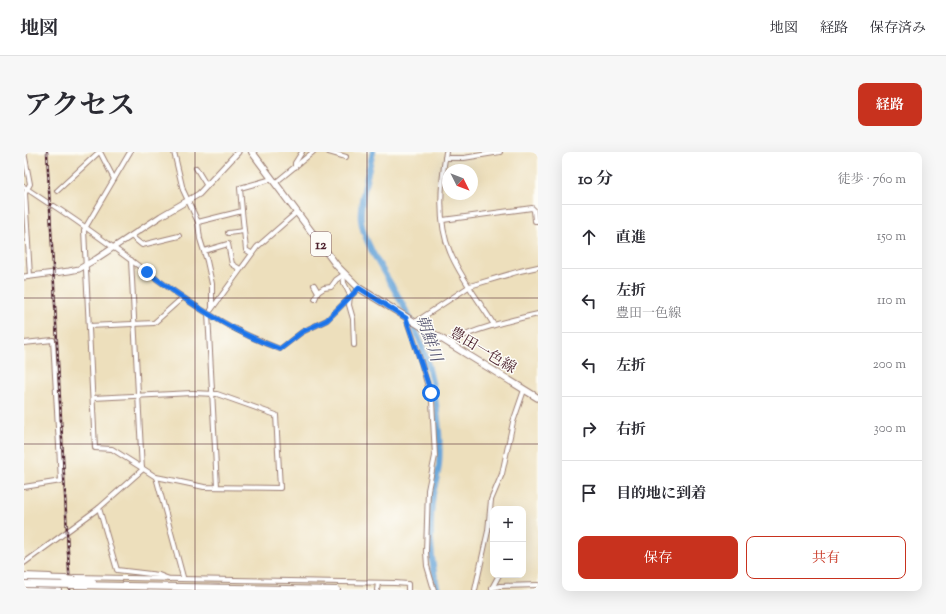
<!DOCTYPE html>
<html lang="ja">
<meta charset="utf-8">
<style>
:root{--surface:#fff;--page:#f7f7f7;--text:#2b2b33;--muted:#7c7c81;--line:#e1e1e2;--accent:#c8321e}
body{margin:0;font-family:"Sorts Mill Goudy","Noto Serif JP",serif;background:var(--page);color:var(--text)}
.controls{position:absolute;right:12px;bottom:12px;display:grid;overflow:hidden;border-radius:8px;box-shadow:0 4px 16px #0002}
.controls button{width:36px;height:36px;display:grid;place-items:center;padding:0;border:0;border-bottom:1px solid var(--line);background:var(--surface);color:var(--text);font:20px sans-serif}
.compass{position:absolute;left:418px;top:12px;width:36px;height:36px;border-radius:50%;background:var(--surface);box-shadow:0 4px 16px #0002;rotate:132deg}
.stop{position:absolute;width:12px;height:12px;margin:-9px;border:3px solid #1a73e8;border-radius:50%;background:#fff}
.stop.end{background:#1a73e8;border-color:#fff;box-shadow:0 1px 4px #0008}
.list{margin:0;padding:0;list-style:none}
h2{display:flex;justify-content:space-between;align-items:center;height:52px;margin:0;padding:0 16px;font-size:17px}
h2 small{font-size:13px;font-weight:400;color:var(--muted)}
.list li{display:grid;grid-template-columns:26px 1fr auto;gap:12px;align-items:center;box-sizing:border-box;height:64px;padding:0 16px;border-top:1px solid var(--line)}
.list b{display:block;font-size:15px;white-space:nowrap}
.list p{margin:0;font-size:13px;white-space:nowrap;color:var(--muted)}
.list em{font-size:13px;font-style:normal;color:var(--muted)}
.actions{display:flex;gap:8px;padding:12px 16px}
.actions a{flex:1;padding:9px 0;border:1px solid var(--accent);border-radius:8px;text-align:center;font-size:14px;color:var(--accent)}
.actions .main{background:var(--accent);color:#fff}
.icon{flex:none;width:22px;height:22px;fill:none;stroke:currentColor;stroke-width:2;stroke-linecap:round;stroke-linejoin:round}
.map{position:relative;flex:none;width:514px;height:438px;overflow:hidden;border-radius:8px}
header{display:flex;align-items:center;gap:24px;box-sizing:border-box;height:56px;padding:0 20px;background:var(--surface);border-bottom:1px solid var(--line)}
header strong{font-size:19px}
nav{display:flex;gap:22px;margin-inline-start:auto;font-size:14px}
.intro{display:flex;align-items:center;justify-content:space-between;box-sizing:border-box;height:96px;padding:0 24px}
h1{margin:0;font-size:28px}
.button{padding:10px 18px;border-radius:8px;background:var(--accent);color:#fff;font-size:14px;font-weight:700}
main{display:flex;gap:24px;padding:0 24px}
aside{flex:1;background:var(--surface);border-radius:8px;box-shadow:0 4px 16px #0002}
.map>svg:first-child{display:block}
</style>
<header>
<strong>地図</strong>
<nav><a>地図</a><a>経路</a><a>保存済み</a></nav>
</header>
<div class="intro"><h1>アクセス</h1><a class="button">経路</a></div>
<main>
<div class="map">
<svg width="514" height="438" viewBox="0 0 514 438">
<rect width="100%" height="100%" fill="#fdfcf7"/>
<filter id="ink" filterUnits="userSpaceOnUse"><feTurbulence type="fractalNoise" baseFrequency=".025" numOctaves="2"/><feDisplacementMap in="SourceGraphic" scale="8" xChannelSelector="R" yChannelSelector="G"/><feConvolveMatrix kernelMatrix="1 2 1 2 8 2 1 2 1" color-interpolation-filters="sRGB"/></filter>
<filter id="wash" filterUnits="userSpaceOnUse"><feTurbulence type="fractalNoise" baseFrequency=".012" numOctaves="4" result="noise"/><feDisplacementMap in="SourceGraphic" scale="16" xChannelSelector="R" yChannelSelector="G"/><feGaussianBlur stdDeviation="0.9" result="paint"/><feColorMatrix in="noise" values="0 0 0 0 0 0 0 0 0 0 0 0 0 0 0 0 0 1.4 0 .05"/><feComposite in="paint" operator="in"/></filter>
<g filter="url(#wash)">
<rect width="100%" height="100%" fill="#eddfbc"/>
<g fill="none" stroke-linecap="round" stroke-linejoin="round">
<!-- river -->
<path stroke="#67a5d9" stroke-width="6" d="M 349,0 C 345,18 335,51 337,68 C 340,94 368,131 380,155 C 393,178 404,208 409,234 C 414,260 417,287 415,313 C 414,323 411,332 409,342 C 405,370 406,411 414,438"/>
</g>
</g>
<g filter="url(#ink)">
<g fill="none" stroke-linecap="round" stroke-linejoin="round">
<!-- minor casing -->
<g stroke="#9c7f74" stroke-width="6">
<g id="minor">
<path d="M 0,0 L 6,32 L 1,41 L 6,124"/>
<path d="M 76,0 L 90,27"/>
<path d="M 150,0 L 159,38 L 174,70 L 176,87 L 183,109 L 188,132 L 188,156"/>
<path d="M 305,0 L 322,5"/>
<path d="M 422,0 C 417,31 413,70 426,100 C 435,123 456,150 470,173"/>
<path d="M 421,6 L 440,6 L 476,0"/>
<path d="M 271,15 L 271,11 L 278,0"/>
<path d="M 172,16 L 183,34"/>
<path d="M 251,31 L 289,0"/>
<path d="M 0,35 L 24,51"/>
<path d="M 33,39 L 75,0"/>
<path d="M 30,54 C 105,102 171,166 256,197 L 278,180 L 303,168 L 335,136"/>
<path d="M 218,59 L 216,36 L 248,27"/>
<path d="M 419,68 L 508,56 L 510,58 L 511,69 L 514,69"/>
<path d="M 174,70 L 218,59 L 222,98 L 227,101"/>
<path d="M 204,81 L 220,79"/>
<path d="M 107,84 L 118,93 L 155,84"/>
<path d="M 180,99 L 204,92 L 208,112 L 216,117"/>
<path d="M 319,121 L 320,131 L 326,143 L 325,153 L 329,167 L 330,193"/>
<path d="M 290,133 L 294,140 L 300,136 L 307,135 L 312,128 L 319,123"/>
<path d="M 291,147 L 294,140"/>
<path d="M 187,158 L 233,95 L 273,60"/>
<path d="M 184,161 L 193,335"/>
<path d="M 382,166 L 397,210 L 408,249 L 411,304 L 404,338 L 402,400 L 403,414 L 410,438"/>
<path d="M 390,171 L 446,134 L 496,119 L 514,115"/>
<path d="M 65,174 L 130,171 L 158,146"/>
<path d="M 0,191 L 29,188 L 37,329 L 0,335"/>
<path d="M 426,193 C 436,180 496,166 514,162"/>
<path d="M 69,246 L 168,241 L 193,242 L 252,263 L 256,336 L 180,335 L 152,329 L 132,325 L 88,297 L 71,296 L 60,78 L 106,0"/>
<path d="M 132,325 L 159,425"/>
<path d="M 75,356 L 93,418 L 135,423 L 145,427"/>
<path d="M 0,411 L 75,356 L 118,318 L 107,108"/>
<path d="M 0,423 L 26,424"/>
<path d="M 50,425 L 371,431 L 384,432 L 384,438"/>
<path d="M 468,436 L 476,434 L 514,433"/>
<path d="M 468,436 L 475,423"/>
<path d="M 353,438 L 354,431"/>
<path d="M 451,438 L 464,379 L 467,348 L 478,322 L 489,270 L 500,238"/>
</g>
</g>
<!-- tertiary casing -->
<g stroke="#9c7f74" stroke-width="7">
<path id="tertiary" d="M 0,125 L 45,119 L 55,117 L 72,107 L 137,64 L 175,42 L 214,0"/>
</g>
<!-- primary casing -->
<g stroke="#9c7f74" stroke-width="8">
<path id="primary" d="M 228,0 L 313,114 L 335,136 L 514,246"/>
</g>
<!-- trunk casing -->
<g stroke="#9c7f74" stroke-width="8">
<g id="trunk">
<path d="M 0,426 L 40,427"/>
<path d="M 51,428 L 69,430"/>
<path d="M 50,433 L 313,438"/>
<path d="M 0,437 L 34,438"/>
</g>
</g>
<!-- minor -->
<use href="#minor" stroke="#fff" stroke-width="4"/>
<!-- tertiary -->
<use href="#tertiary" stroke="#fff" stroke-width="5"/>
<!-- primary -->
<use href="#primary" stroke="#fff" stroke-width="6"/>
<!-- trunk -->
<use href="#trunk" stroke="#fff" stroke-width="6"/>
<!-- rail casing -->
<g stroke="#4a1f2b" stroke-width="2.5">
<path id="rail" d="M 23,0 L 46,438"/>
</g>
<!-- rail -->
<use href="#rail" stroke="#fdfcf7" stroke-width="1" stroke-dasharray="3" stroke-linecap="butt"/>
<!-- trunk-bridge casing -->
<g stroke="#9c7f74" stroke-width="8" stroke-linecap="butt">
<g id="trunk-bridge">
<path d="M 40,427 L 51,428"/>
<path d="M 0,432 L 50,433"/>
</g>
</g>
<!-- trunk-bridge -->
<use href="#trunk-bridge" stroke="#fff" stroke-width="6"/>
</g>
</g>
<g fill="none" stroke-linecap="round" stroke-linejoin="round" filter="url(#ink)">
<!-- route -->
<path stroke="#1a73e8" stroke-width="5" d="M 123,120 C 164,150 208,180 256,197 L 278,180 L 303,168 L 335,136 L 382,166 L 407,241"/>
</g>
<!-- grid -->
<path fill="none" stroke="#4a1f2b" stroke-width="1" stroke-opacity="0.55" d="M 171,0 L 171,438M 343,0 L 343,438M 0,146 L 514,146M 0,292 L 514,292"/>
<g text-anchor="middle" stroke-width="3" stroke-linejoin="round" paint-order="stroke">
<!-- shield labels -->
<rect fill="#fdfcf7" stroke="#806168" stroke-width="1" x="287" y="80" width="20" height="24" rx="3"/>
<g font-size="14" font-weight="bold" fill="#4a1f2b">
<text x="297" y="97">12</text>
</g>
<!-- street labels -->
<g font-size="15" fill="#4a1f2b" stroke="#fdfcf7">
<text transform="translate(459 198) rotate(31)" y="5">豊田一色線</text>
</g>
<!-- water labels -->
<g font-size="16" font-style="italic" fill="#565571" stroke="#fdfcf7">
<text transform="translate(406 186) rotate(71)" y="6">朝鮮川</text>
</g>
</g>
</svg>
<div class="controls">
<button>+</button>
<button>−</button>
</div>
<svg class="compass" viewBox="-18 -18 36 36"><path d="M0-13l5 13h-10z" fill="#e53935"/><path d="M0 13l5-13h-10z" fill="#7c7c81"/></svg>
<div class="stop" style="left:407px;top:241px"></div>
<div class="stop end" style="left:123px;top:120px"></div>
</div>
<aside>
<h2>10 分<small>徒歩 · 760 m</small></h2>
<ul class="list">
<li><svg class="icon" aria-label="ahead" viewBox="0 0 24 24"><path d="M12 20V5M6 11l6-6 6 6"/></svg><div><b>直進</b></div><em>150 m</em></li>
<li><svg class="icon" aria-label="left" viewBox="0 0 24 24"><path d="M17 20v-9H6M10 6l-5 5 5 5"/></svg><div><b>左折</b><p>豊田一色線</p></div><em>110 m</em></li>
<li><svg class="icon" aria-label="left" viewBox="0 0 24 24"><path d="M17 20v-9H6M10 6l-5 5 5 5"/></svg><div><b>左折</b></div><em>200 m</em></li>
<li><svg class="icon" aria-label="right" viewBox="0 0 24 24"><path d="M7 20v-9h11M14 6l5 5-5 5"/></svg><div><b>右折</b></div><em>300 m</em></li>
<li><svg class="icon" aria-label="arrive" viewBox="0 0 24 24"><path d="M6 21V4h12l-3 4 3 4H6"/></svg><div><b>目的地に到着</b></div></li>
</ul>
<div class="actions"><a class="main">保存</a><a>共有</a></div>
</aside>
</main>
